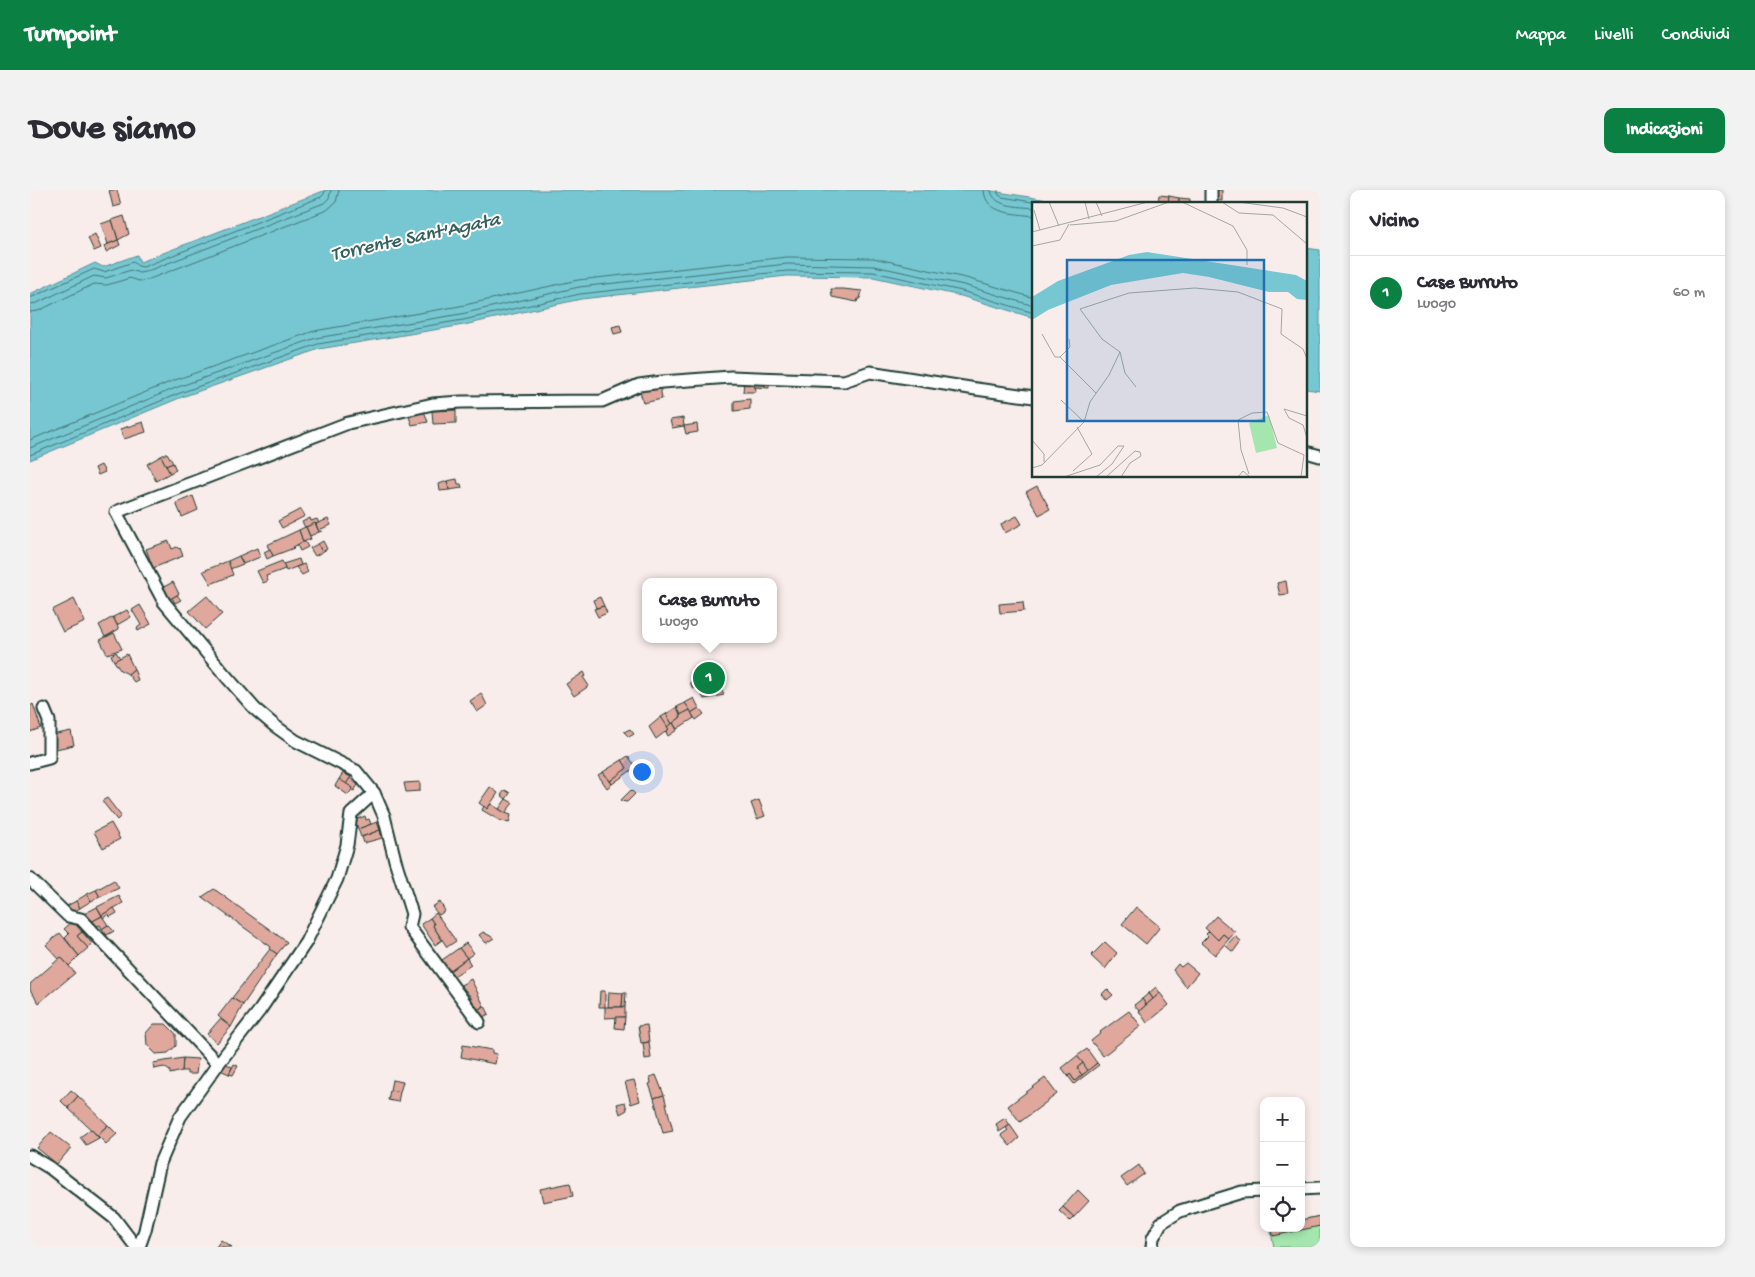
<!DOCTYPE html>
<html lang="it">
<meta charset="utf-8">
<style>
:root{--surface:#fff;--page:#f2f2f3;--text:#2b2b33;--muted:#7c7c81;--line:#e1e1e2;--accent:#0b8043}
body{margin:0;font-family:"Gochi Hand",sans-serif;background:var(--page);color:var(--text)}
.controls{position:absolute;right:15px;bottom:15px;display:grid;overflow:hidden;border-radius:10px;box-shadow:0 2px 8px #0003}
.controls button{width:45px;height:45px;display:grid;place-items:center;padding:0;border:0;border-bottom:1px solid var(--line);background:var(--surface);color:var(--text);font:25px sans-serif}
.you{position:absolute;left:611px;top:581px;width:18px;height:18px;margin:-12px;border:4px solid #fff;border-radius:50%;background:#1a73e8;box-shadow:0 0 0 8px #1a73e833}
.badge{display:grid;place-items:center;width:32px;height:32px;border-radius:50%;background:var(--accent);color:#fff;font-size:16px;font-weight:700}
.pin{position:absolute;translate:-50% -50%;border:2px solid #fff;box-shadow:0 1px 5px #0006}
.popup{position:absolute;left:612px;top:388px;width:135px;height:65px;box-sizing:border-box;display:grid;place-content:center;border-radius:10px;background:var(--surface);filter:drop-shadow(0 1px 4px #0005);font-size:16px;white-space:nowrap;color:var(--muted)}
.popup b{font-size:19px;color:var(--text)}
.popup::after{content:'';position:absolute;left:50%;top:100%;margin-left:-10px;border:10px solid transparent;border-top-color:var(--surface)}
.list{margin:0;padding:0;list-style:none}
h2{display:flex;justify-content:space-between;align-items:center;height:65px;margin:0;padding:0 20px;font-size:21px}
h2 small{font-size:16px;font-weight:400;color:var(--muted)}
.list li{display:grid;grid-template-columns:32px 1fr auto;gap:15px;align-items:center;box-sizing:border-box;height:75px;padding:0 20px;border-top:1px solid var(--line)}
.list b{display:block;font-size:19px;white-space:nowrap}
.list p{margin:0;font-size:16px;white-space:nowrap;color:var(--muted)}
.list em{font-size:16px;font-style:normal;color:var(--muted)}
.icon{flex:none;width:28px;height:28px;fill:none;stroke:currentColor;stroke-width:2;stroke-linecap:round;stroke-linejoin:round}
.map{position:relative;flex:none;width:1290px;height:1057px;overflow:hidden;border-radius:10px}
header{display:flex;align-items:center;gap:30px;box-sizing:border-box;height:70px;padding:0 25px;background:var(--accent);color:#fff}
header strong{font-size:24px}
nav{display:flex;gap:28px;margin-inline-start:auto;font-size:18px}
.intro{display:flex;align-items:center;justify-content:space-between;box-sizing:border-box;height:120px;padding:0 30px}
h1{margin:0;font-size:35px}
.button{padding:12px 22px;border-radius:10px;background:var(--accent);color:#fff;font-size:18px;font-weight:700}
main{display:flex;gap:30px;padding:0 30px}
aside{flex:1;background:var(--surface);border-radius:10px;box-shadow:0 2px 8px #0003}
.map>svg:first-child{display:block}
</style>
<header>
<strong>Turnpoint</strong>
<nav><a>Mappa</a><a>Livelli</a><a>Condividi</a></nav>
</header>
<div class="intro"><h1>Dove siamo</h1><a class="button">Indicazioni</a></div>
<main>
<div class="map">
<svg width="1290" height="1057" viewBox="0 0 1290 1057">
<rect width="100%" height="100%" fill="#f9edeb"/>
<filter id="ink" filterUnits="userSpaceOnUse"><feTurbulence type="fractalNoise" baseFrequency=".02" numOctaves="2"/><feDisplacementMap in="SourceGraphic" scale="10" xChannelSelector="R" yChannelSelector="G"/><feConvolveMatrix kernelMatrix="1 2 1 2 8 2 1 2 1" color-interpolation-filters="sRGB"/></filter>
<g filter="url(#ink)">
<!-- green -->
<path fill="#a5e5ae" stroke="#629171" d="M 1290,1026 L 1290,1057 L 1244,1057 L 1240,1038 L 1271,1038 L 1271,1030 Z"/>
<!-- water -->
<g fill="#77c7d2" stroke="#549093">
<path d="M 296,0 L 956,0 L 1042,14 L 1004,14 L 1004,128 L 931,106 L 843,87 L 757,86 L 551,109 L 434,135 L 289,159 L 152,207 L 0,270 L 0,104 L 65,73 L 73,77 L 107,65 L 110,72 Z"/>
<path d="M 1276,58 L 1290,60 L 1290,201 L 1276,199 Z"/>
</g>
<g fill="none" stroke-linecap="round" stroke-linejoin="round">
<!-- shore -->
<g stroke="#427473" stroke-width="1">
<path d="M 954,0 C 955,25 985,23 1004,26"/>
<path d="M 961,0 C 963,18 990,16 1004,18"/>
<path d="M 968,0 L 968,4 L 972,7 L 1014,14"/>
<path d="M 0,108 L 64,79 L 74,82 L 103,72 L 108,76 L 113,77 L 291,7 L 294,4 L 295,0"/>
<path d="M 0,114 L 7,113 L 64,86 L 76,88 L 101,80 L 109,83 L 115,82 L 294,13 L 299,8 L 301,0"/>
<path d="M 0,122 L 8,121 L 64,94 L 77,95 L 100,88 L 109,91 L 117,90 L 297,20 L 306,12 L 309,0"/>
<path d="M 0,250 L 145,190 L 284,141 L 430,116 L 548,90 L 757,67 L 843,68 L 936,88 L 1004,108"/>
<path d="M 0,258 L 148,197 L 286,148 L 431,124 L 549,97 L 757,74 L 844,76 L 934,95 L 1004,116"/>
<path d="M 0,265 L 150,203 L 288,154 L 433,130 L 550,104 L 757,81 L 843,82 L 932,101 L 1004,123"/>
</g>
</g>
<!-- building -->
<g fill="#e0a79c" stroke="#1f3d34">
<path d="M 79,0 L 87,0 L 91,15 L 83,17 Z"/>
<path d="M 1183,0 L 1192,0 L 1192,11 L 1183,10 Z"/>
<path d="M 1129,5 L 1139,6 L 1138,14 L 1128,13 Z"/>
<path d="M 1139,6 L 1149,8 L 1149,14 L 1138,14 Z"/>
<path d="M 1149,8 L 1160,9 L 1160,14 L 1149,14 Z"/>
<path d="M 94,26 L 99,44 L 88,50 L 82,30 Z"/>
<path d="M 82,30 L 88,50 L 78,54 L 71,34 Z"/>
<path d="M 65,44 L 71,58 L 64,61 L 58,48 Z"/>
<path d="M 88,50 L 90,55 L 76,62 L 74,56 Z"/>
<path d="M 801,99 L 813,99 L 832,101 L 830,109 L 828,109 L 827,112 L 802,107 Z"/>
<path d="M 590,135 L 592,142 L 584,144 L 582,137 Z"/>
<path d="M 714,192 L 725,192 L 726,202 L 713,202 Z"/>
<path d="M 725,192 L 739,192 L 739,198 L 724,197 Z"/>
<path d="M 630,196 L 632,209 L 613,213 L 609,197 Z"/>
<path d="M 720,209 L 720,219 L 704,221 L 704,211 Z"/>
<path d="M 426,220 L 426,233 L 403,234 L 402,221 Z"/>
<path d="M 394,221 L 398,232 L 382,235 L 378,224 Z"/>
<path d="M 653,228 L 654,236 L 642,238 L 640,230 Z"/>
<path d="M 113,232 L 116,242 L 94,249 L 90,239 Z"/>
<path d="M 667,234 L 668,242 L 656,244 L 654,236 Z"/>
<path d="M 137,263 L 143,273 L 136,276 L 131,266 Z"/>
<path d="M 131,266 L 140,283 L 126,291 L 117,274 Z"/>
<path d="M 143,273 L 146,280 L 140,283 L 136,276 Z"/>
<path d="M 71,275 L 75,282 L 68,285 L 65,278 Z"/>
<path d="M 427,289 L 428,294 L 431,294 L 432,298 L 419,300 L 417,291 Z"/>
<path d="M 417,291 L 419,300 L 410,301 L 409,294 Z"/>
<path d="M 1007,296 L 1020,319 L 1009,325 L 996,302 Z"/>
<path d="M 163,306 L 168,320 L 152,327 L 146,313 Z"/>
<path d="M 271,319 L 275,326 L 252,338 L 248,331 Z"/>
<path d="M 987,326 L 992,334 L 975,343 L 971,334 Z"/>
<path d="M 280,328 L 281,331 L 287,329 L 289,333 L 275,337 L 272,332 Z"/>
<path d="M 298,329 L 301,335 L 291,339 L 292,341 L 289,342 L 286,334 Z"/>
<path d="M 285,333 L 289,342 L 280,346 L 276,337 Z"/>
<path d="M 275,337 L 276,337 L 281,349 L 273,352 L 269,340 Z"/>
<path d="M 269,340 L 273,352 L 263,357 L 264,358 L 243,366 L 237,355 Z"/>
<path d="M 139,351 L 142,359 L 147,357 L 149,359 L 150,358 L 153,366 L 123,378 L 116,359 Z"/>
<path d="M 293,351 L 297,359 L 292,362 L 288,354 Z"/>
<path d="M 273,352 L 275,352 L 278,357 L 270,361 L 267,355 Z"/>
<path d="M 288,354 L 292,362 L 285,366 L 280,358 Z"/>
<path d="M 227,358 L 230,367 L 213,374 L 209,366 Z"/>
<path d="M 240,359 L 243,366 L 237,369 L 234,362 Z"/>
<path d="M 209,366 L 213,374 L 200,379 L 198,371 Z"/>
<path d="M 269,369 L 271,375 L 256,381 L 253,374 Z"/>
<path d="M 198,371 L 203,385 L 181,394 L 173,381 Z"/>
<path d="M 252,371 L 255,379 L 236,386 L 238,391 L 233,393 L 227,381 Z"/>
<path d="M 274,374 L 278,382 L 272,385 L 266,377 Z"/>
<path d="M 1256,391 L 1258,404 L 1250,405 L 1247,393 Z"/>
<path d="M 143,392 L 149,404 L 136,411 L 130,399 Z"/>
<path d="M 147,405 L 151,410 L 145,413 L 142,408 Z"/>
<path d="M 177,406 L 192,424 L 175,439 L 159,421 Z"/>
<path d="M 570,407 L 574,416 L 566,418 L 563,410 Z"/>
<path d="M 44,409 L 55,432 L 33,442 L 22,420 Z"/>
<path d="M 993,412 L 994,421 L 970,423 L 969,414 Z"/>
<path d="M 110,415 L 121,434 L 108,441 L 107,438 L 111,435 L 102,420 Z"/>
<path d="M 574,416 L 577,423 L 568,427 L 564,419 Z"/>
<path d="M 97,420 L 101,427 L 87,435 L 83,427 Z"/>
<path d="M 83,427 L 89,439 L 75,447 L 69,435 Z"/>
<path d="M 84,443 L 92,459 L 77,464 L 70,450 Z"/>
<path d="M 86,462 L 90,468 L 84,471 L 81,465 Z"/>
<path d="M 97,464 L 104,479 L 98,484 L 90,480 L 84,471 Z"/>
<path d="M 687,477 L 692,482 L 694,487 L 663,499 L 660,492 L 667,489 L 666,486 Z"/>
<path d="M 104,479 L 108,490 L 104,492 L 98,484 Z"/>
<path d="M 554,482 L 556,486 L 553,487 L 559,496 L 544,506 L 536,494 Z"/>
<path d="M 683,499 L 692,501 L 694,505 L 674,509 L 672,505 L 677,504 L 676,501 Z"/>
<path d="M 451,503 L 457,515 L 447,522 L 440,511 Z"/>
<path d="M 664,508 L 669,518 L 661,523 L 655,513 Z"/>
<path d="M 655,513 L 660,520 L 651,525 L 647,517 Z"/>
<path d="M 3,514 L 11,538 L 0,542 L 0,516 Z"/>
<path d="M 647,517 L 651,527 L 642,534 L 636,524 Z"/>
<path d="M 669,518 L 674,524 L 666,530 L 661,523 Z"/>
<path d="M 660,520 L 664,528 L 647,539 L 643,533 L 651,527 L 650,525 Z"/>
<path d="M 636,524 L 642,534 L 637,537 L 631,527 Z"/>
<path d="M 631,527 L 639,539 L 626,549 L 619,537 Z"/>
<path d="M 643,533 L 647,540 L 638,546 L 636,542 L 639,539 L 637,537 Z"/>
<path d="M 600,539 L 604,544 L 599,547 L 594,542 Z"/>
<path d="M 41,541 L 44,555 L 26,559 L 22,545 Z"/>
<path d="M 598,566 L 606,577 L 582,594 L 580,591 L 597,578 L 592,570 Z"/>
<path d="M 592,570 L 597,578 L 580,591 L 573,582 Z"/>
<path d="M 573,582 L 582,594 L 577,598 L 568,585 Z"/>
<path d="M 313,583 L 321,587 L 316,594 L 309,589 Z"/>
<path d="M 320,588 L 328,595 L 324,601 L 322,600 L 323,598 L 316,594 Z"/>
<path d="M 309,589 L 323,598 L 318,605 L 305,596 Z"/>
<path d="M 390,592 L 390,601 L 376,602 L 374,593 Z"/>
<path d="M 460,597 L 468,603 L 457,619 L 449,613 Z"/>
<path d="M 475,600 L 480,603 L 476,609 L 471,605 Z"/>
<path d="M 601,600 L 605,604 L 597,612 L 590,611 Z"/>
<path d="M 77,608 L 91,626 L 87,630 L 72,611 Z"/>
<path d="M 476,609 L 483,613 L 475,623 L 469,619 Z"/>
<path d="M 729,610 L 735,626 L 727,629 L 721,613 Z"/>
<path d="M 461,614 L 475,623 L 481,625 L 479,633 L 469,630 L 452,620 L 454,616 L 457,619 Z"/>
<path d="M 335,626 L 336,630 L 339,629 L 341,634 L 328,639 L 325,630 Z"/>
<path d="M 347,632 L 350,640 L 331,647 L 328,639 Z"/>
<path d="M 81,633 L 90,649 L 73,658 L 64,642 Z"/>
<path d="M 350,640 L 352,648 L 334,653 L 332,647 Z"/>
<path d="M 84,690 L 89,698 L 70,707 L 66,700 Z"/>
<path d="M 184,699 L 257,752 L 247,764 L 240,759 L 241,757 L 172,707 Z"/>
<path d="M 66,700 L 70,707 L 61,711 L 57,704 Z"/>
<path d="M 57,704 L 61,711 L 50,718 L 46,711 Z"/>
<path d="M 89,706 L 93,713 L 72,725 L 67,717 Z"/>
<path d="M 46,711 L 50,718 L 42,723 L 37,716 Z"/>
<path d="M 410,712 L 415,721 L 409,725 L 402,717 Z"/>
<path d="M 67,717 L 72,726 L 59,733 L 54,724 Z"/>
<path d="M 1106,717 L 1130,737 L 1116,754 L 1092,734 Z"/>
<path d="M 84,718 L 87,723 L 80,727 L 79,724 L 73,728 L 72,725 Z"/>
<path d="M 406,723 L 426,751 L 417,757 L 403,736 L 404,734 L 400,728 Z"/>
<path d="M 72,726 L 78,735 L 72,739 L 70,735 L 63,738 L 59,733 Z"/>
<path d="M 1186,726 L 1205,742 L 1199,749 L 1193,744 L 1188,750 L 1175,738 Z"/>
<path d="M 400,728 L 404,734 L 403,736 L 412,750 L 405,755 L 391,734 Z"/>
<path d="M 43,731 L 52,742 L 47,746 L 58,758 L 49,766 L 35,748 L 39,744 L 34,739 Z"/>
<path d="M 78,735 L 84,741 L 77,745 L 72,739 Z"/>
<path d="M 54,738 L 65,750 L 62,753 L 51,740 Z"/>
<path d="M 1179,741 L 1188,750 L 1193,744 L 1199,749 L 1185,765 L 1171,753 L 1178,746 L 1176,744 Z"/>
<path d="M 52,742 L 62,753 L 58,758 L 47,746 Z"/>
<path d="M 453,742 L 464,748 L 456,753 L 449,745 Z"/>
<path d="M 30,743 L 49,766 L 39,776 L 31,767 L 29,769 L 16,755 Z"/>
<path d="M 1205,746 L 1211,751 L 1203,762 L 1196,756 Z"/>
<path d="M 1075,752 L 1087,763 L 1075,779 L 1061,766 Z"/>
<path d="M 436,753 L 444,763 L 437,768 L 429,758 Z"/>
<path d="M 429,758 L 437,768 L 419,781 L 412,770 Z"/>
<path d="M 240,759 L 247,764 L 213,815 L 202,808 Z"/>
<path d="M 31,767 L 45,783 L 9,813 L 0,800 L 0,794 Z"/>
<path d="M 437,768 L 441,775 L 424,786 L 420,781 Z"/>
<path d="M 1156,773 L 1168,783 L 1156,797 L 1143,780 L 1148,774 L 1151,777 Z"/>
<path d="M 441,789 L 454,816 L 447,820 L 440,806 L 431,795 Z"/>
<path d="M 1126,797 L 1130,803 L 1123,809 L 1119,803 Z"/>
<path d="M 1077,799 L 1083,805 L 1077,810 L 1072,804 Z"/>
<path d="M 570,801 L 575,801 L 575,817 L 569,817 Z"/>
<path d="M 579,802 L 593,803 L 592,817 L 578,817 Z"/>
<path d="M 593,803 L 596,803 L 595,817 L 592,817 Z"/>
<path d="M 1119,803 L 1123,809 L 1116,815 L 1112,809 Z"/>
<path d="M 1130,803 L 1139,815 L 1117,833 L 1109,821 Z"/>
<path d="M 202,808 L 213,815 L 201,837 L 188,826 Z"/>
<path d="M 1112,809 L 1116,815 L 1109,821 L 1104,815 Z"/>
<path d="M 455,816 L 459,824 L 451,828 L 447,820 Z"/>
<path d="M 575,817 L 595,817 L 595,827 L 575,828 Z"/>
<path d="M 1099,821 L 1111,836 L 1073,866 L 1061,851 L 1071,843 L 1070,842 Z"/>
<path d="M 586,827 L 595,827 L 594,839 L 585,838 Z"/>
<path d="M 190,829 L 201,837 L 187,853 L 177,844 Z"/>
<path d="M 124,834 L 136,834 L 146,844 L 146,856 L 138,863 L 126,864 L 117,855 L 116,843 Z"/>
<path d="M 617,835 L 619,852 L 611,853 L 608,836 Z"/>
<path d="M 619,852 L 621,868 L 615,869 L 613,853 Z"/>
<path d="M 433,855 L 462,860 L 462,863 L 467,864 L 465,874 L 431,867 Z"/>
<path d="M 1057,859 L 1067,873 L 1058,881 L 1047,866 Z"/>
<path d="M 1047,866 L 1053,873 L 1047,878 L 1052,885 L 1045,891 L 1040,884 L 1038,886 L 1032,878 Z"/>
<path d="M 153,868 L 168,869 L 166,884 L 157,884 L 157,881 L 152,881 Z"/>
<path d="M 153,868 L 152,881 L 140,884 L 140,881 L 134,877 L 124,879 L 123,873 Z"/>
<path d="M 194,872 L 202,877 L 199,884 L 190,880 Z"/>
<path d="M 1053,873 L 1058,881 L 1052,885 L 1047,878 Z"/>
<path d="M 1067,873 L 1069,875 L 1044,894 L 1038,886 L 1040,884 L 1045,891 Z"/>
<path d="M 204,874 L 208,876 L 203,885 L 199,884 Z"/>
<path d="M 626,885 L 634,905 L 624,908 L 619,894 L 621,893 L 620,887 Z"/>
<path d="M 1015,888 L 1027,904 L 990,932 L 978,916 Z"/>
<path d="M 362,890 L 373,892 L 370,902 L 360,900 Z"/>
<path d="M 604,890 L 610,911 L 601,914 L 595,892 Z"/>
<path d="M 41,900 L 48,906 L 38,918 L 31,911 Z"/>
<path d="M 360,900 L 370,902 L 368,912 L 358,910 Z"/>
<path d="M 634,905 L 643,941 L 633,943 L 624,908 Z"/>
<path d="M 48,906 L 78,935 L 67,945 L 38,918 Z"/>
<path d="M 595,912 L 597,920 L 590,924 L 587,914 Z"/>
<path d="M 975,928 L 980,935 L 969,942 L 966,934 Z"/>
<path d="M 78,935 L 87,944 L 76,954 L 67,945 Z"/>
<path d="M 980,935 L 989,948 L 980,956 L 971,945 L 978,940 L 976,938 Z"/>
<path d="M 61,939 L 69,948 L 56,955 L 50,947 Z"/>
<path d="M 21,942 L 41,958 L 27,974 L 7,958 Z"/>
<path d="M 1109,975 L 1114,984 L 1097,996 L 1091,988 Z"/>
<path d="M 540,993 L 543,1006 L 513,1012 L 510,999 Z"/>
<path d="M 1048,1000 L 1059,1011 L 1044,1027 L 1033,1017 Z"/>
<path d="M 1033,1017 L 1044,1027 L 1040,1031 L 1029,1021 Z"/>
<path d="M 1290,1026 L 1290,1036 L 1243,1046 L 1242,1038 L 1271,1038 L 1271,1030 Z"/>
<path d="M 191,1050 L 202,1057 L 186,1057 Z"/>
</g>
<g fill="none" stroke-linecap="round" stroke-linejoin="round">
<!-- minor casing -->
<g stroke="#1f3d34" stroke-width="15">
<g id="minor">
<path d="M 1181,14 L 1181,0"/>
<path d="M 1276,262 L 1290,266"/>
<path d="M 0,573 L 19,568 L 19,531 L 14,519"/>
<path d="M 344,603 L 354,626 L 365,670 L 382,724 L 379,737 L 449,832"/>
<path d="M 0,689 L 38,726 L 51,729 L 188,874"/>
<path d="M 0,966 L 20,978 L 84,1028 L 106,1057"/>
<path d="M 1271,999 L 1290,998"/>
<path d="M 109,1057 L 115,1040 L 130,973 L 150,927 L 188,874 L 230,820 L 276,752 L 307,689 L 317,655 L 321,624 L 344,603 L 326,581 L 266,551 L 245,536 L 225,519 L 195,485 L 134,412 L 86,322 L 318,233 L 403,214 L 431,212 L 572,211 L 609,195 L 632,192 L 701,187 L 814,191 L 840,182 L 946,199 L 1004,207"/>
<path d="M 1122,1057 L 1123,1048 L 1131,1033 L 1150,1021 L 1212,1002 L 1234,1001"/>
</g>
</g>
<!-- minor -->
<use href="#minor" stroke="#fff" stroke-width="11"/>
</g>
</g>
<g text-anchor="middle" stroke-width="4" stroke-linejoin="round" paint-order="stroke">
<!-- water labels -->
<g font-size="20" font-style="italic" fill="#35605c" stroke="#fff">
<text transform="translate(385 45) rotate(-12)" y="7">Torrente Sant'Agata</text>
</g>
</g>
<!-- overview -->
<g transform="translate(1002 12)">
<rect width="275" height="275" fill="#f9edeb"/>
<path d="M 237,213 L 245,246 L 224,251 L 217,221 Z" fill="#a5e5ae"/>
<path d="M 115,50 L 264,73 L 275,79 L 275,98 L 265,97 L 256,90 L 237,90 L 177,75 L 151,71 L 79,83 L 16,108 L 0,118 L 0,95 L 26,79 L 97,53 Z" fill="#77c7d2"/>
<path fill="none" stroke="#a2a7a2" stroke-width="1" d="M 17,0 L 27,24M 53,0 L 57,17M 64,0 L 70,14M 150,0 L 201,24 L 215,48 L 215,63M 190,0 L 207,11 L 241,13 L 275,42M 206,0 L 221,2M 221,2 L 251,6 L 275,15M 2,8 L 8,28M 38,23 L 84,19 L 137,0M 0,30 L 116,0M 0,44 L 28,38 L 37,22M 10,132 L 23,155 L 28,155 L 64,191M 88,150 L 93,171 L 104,185M 28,155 L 38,145 L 37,137M 29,198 L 51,219M 275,214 L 252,207 L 257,216 L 271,223 L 275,236M 0,238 L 12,252 L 12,260M 0,266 L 10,263 L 52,220 L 58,200 L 77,173 L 88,150 L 70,137 L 48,107 L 97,91 L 163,86 L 206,90 L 250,107 L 249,132 L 271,147 L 275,157M 41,269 L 60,252 L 45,225M 217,272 L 209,248 L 206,218 L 220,211 L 235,210 L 246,241 L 272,253 L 269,275M 32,275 L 68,263 L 86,244 L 92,244 L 80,262 L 64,275M 74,275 L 103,249 L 108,250 L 109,254 L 98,261 L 89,275M 206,275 L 211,269 L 218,275"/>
<path fill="#1f6fb2" fill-opacity="0.15" stroke="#1f6fb2" stroke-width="2.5" d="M 35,58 L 232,58 L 232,219 L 35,219 Z"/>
<rect width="275" height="275" fill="none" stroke="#1f3d34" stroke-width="2.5"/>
</g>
</svg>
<div class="controls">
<button>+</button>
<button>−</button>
<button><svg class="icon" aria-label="locate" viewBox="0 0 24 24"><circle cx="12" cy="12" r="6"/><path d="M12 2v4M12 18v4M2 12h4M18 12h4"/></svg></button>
</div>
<div class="you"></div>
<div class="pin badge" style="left:679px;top:488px">1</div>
<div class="popup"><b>Case Burruto</b>Luogo</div>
</div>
<aside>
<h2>Vicino<small></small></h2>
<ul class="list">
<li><span class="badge">1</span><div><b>Case Burruto</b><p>Luogo</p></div><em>60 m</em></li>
</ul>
</aside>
</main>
